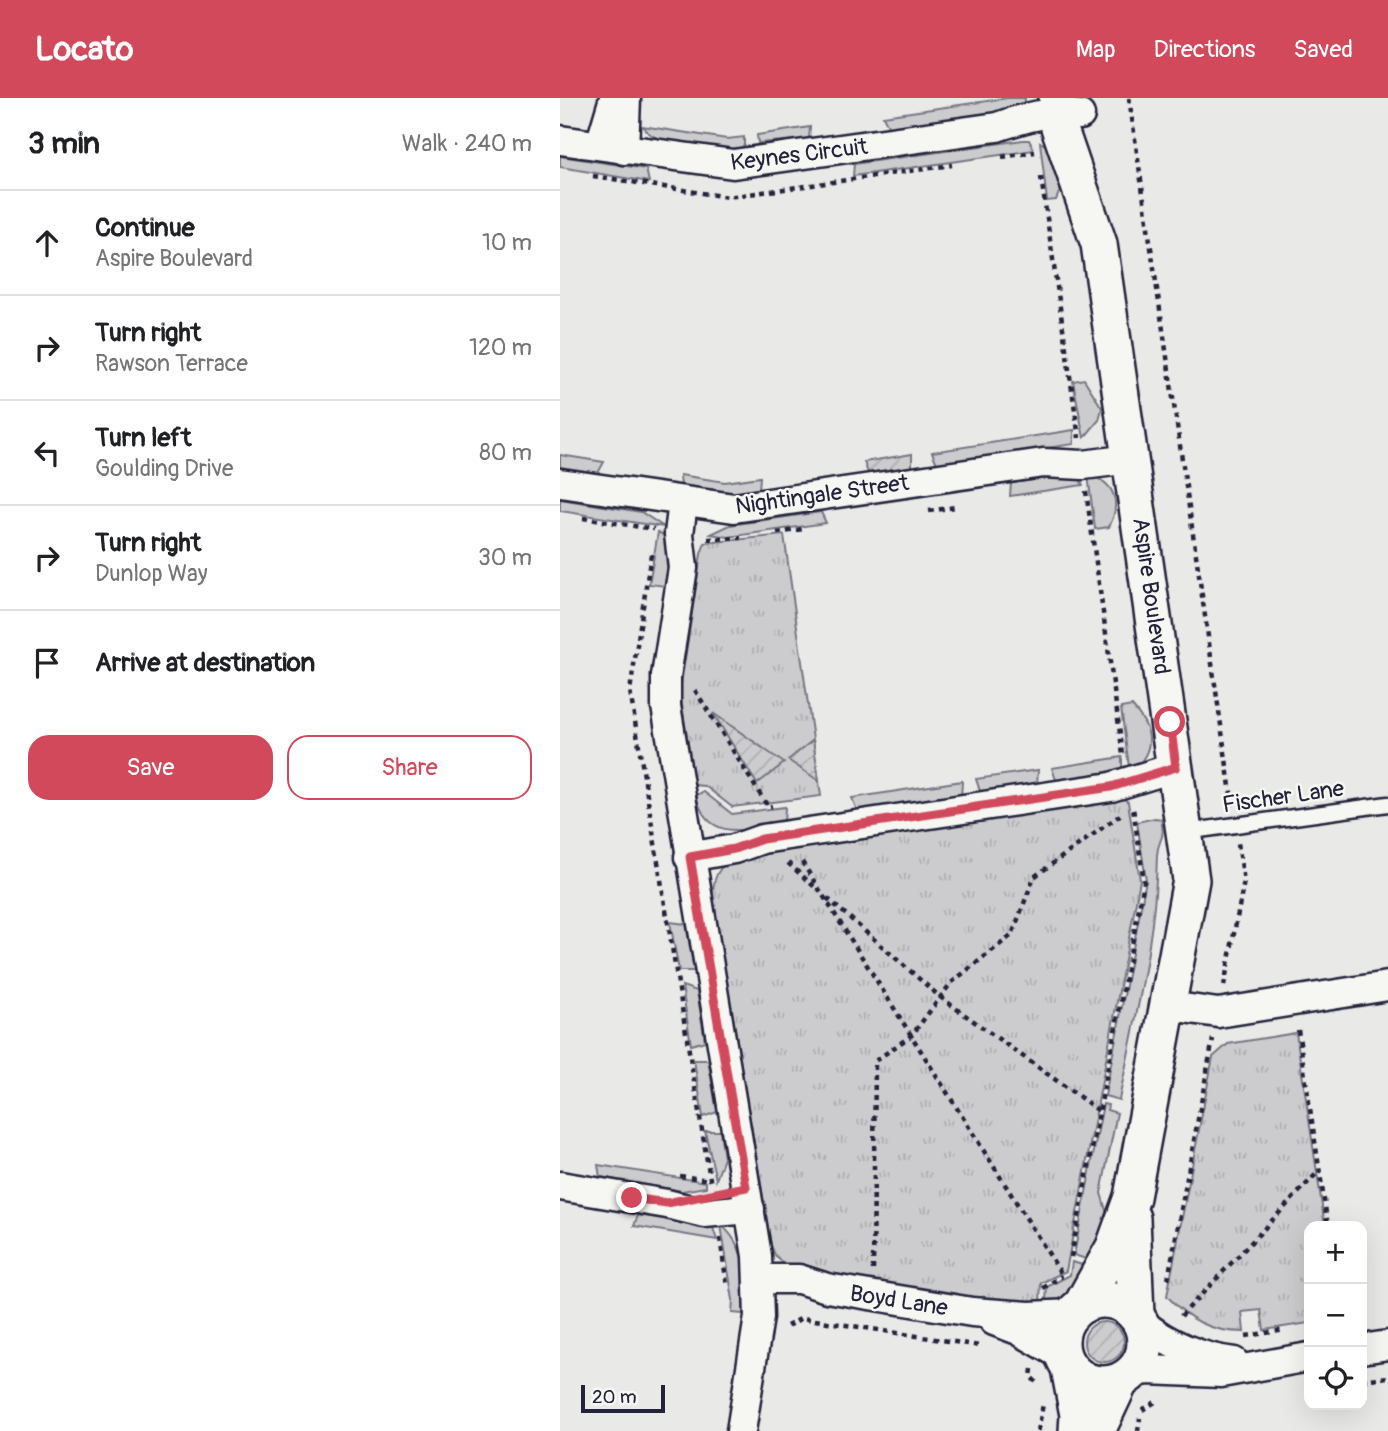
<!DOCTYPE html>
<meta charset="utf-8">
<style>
:root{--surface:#fff;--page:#f2f2f2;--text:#202124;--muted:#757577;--line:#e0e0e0;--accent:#d1495b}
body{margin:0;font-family:Pangolin,sans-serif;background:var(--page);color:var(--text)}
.controls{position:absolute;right:21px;bottom:21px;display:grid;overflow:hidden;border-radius:14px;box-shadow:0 7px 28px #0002}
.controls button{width:63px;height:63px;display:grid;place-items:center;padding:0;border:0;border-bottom:2px solid var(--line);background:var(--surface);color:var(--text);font:35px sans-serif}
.scale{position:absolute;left:21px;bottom:18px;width:84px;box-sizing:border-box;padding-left:7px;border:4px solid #22223b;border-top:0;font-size:19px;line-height:24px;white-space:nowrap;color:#22223b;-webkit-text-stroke:5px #f6f6f2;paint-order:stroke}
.stop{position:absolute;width:21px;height:21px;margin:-16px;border:5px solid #d1495b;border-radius:50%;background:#fff}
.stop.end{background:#d1495b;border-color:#fff;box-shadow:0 2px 7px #0008}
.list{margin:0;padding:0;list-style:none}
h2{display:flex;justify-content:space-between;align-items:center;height:91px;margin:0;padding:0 28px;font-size:30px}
h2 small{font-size:23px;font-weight:400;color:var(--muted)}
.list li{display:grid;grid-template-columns:46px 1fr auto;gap:21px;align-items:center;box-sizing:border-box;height:105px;padding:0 28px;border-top:2px solid var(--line)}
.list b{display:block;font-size:26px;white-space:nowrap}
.list p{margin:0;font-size:23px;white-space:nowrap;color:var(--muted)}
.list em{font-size:23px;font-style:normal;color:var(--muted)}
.actions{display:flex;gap:14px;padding:21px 28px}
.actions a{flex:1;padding:16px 0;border:2px solid var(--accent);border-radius:21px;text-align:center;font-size:24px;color:var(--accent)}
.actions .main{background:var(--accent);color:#fff}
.icon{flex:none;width:38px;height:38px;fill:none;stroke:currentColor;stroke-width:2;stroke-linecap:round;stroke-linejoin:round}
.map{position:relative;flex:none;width:828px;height:1333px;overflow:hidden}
header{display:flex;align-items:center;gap:42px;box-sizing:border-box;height:98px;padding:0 35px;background:var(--accent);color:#fff}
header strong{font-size:33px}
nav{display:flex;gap:38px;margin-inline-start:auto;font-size:24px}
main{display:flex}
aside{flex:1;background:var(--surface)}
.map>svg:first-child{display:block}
</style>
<header>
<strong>Locato</strong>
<nav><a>Map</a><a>Directions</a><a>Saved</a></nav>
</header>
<main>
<aside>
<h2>3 min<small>Walk · 240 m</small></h2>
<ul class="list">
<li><svg class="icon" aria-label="ahead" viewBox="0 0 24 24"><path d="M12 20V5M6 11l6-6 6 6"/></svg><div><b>Continue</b><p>Aspire Boulevard</p></div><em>10 m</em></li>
<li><svg class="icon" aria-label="right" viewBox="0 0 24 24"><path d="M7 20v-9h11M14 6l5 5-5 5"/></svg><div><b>Turn right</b><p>Rawson Terrace</p></div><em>120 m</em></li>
<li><svg class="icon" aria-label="left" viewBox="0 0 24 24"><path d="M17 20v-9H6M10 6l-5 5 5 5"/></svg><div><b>Turn left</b><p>Goulding Drive</p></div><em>80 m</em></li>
<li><svg class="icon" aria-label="right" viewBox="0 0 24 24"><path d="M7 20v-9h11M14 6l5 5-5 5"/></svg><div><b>Turn right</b><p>Dunlop Way</p></div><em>30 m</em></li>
<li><svg class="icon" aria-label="arrive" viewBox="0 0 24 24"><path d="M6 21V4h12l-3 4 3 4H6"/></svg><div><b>Arrive at destination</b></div></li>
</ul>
<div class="actions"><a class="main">Save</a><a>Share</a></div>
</aside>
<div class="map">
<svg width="828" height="1333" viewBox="0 0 828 1333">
<defs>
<pattern id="park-tufts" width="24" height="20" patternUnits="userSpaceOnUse" patternTransform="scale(1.75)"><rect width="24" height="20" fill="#ccccce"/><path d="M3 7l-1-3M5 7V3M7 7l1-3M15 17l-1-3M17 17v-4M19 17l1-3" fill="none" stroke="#afafb2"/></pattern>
<pattern id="garden-furrows" width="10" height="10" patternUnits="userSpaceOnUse" patternTransform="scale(1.75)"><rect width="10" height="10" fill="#ccccce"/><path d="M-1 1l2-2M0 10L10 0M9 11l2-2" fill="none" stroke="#afafb2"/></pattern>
</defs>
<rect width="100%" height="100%" fill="#e9e9e7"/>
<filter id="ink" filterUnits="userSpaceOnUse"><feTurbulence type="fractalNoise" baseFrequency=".0143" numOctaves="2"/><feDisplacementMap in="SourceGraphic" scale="14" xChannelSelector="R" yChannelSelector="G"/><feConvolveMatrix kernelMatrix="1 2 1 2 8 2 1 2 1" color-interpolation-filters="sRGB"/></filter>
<g filter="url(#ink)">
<!-- grass -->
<g fill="#ccccce" stroke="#777784" stroke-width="2">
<path d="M 448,0 L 465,0 L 464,9 L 455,11 L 329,30 L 323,18 Z"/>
<path d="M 82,28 L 167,41 L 184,39 L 184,47 L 181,51 L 171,52 C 144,49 99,51 82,28 Z"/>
<path d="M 250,29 L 249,41 L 198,45 L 197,37 Z"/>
<path d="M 463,42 L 469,42 L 474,52 L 293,78 L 294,66 Z"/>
<path d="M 480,44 L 493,52 L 505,80 L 496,102 L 487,103 Z"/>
<path d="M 0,58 L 86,71 L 89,84 L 0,69 Z"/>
<path d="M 524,281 L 542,310 L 539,322 L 524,340 L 513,283 Z"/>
<path d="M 514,332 L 514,346 L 377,366 L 372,354 Z"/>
<path d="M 0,357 L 44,364 L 38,375 L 0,369 Z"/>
<path d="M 517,376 L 523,387 L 450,398 L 451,385 Z"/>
<path d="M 120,377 L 165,384 L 200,379 L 199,391 L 169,396 L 121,389 Z"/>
<path d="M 528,377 C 556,384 561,406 549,429 L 535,431 Z"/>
<path d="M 0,401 L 81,414 L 104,429 L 0,413 Z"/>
<path d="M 261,414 L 266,425 L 168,439 L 151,436 L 170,427 Z"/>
<path d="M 98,434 L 109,440 L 110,456 L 105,488 L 89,486 Z"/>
<path d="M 572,608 C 590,628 597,646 577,669 L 569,669 L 561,610 Z"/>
<path d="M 562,659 L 562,676 L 497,685 L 492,670 Z"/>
<path d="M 478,672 L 477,688 L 421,696 L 416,681 Z"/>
<path d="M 402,683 L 401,700 L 298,715 L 292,700 Z"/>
<path d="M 144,694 L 172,716 L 225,709 L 224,726 C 187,731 147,746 136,697 Z"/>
<path d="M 595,720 L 601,721 C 606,743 598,740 597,757 C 596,839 575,920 559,1002 L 545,998 L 586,782 L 577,724 Z"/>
<path d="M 110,824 L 126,826 L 134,873 L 119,873 Z"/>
<path d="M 122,888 L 137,893 L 145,943 L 131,947 Z"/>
<path d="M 134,962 L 148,962 L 157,1014 L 143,1019 Z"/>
<path d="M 543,1006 L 548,1007 L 547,1012 L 557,1015 L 541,1095 L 547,1116 L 540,1143 L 529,1162 L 514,1157 Z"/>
<path d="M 145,1033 L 160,1033 L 164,1060 L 156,1082 Z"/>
<path d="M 38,1067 L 146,1084 L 146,1089 L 122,1093 L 40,1079 Z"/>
<path d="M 78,1117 L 128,1124 L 151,1124 L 157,1142 L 74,1128 Z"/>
<path d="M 161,1127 C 187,1148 188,1185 183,1216 L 172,1215 L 173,1202 Z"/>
<path d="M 512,1164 L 526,1168 C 517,1186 510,1207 486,1203 L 487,1189 L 510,1177 Z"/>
</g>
<!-- park -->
<g fill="url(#park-tufts)" stroke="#777784" stroke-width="2">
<path d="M 224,437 L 261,698 L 172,709 L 145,688 L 134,687 L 120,593 L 141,456 L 145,445 Z"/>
<path d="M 563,700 L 568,704 L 580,782 L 506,1173 L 481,1185 L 480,1204 L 460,1208 L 226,1169 L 215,1157 L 211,1147 L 153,800 C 152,775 162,764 184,755 Z"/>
<path d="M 736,935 L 765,1128 L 749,1128 L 749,1225 L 704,1232 L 701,1212 L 682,1214 L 684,1234 C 651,1234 629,1222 607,1198 L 653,959 L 668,946 Z"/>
</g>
<!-- garden -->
<g fill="url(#garden-furrows)" stroke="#777784" stroke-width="2">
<path d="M 352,356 L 352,369 L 308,375 L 304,364 Z"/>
<path d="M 153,615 L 224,665 L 197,686 Z"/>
<path d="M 253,642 L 259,683 L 228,662 Z"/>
<circle cx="544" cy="1244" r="20"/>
</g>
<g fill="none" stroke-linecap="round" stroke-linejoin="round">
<!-- service casing -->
<g stroke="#22223b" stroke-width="19">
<path id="service" d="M 625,734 L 828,706"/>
</g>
<!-- minor casing -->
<g stroke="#22223b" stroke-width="33">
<g id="minor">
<path d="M 0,42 L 173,66 L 437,29 C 466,19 489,12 520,17"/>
<path d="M 40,47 L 54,0"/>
<path d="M 64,52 L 66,0"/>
<path d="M 0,385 L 174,410 L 483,365 L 523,367 L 571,361"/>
<path d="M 123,404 L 119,436 L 123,470 L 106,578 L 106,608 L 197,1158 L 199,1219 L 181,1333"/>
<path d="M 129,759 L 174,751 L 202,741 L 551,689 L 616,669"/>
<path d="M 610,908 L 658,915 L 828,888"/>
<path d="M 0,1088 L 107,1106 L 144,1115 L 190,1111"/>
<path d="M 200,1181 L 239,1181 L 267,1190 L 412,1214 L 469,1218 L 512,1216"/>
<path d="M 434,1223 L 458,1232 L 503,1258"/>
<path d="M 581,1224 C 606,1246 641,1260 674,1264"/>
<path d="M 802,1251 L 828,1247"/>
<path d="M 573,1275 L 587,1272 L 661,1275 L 749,1259"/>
</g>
</g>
<!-- tertiary casing -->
<g stroke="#22223b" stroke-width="40">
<g id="tertiary">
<path d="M 497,0 L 499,29 L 539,146 L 631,782 L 572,1099 L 554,1149 L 521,1208"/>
<path d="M 572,1120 L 576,1217"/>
<circle cx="543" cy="1244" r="42"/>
<path d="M 509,1270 L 518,1317 L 517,1333"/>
<path d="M 537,1333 L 560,1284"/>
</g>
</g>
<!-- path -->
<g stroke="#22223b" stroke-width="4.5" stroke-dasharray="5 5" stroke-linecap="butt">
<path d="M 569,0 L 673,709"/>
<path d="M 442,59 L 475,54"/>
<path d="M 33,78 L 168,99 L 392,67"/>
<path d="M 481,79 L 519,340"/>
<path d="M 526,393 L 563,657"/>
<path d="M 369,413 L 395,409"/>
<path d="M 23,420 L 94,431"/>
<path d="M 217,435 L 243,431"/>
<path d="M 148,441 L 181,440"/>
<path d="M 91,456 L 70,593 L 151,1087"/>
<path d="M 135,592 L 208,709 L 212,708"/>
<path d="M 242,764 L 502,1177"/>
<path d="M 228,765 L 258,792"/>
<path d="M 267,800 L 380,899 L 539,1013"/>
<path d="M 664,888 L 684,783 L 678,745"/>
<path d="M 738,932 L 768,1128"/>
<path d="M 120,1078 L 150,1082"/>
<path d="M 160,1140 L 167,1187"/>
<path d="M 511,1159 L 584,784 L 573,710"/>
<path d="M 313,1172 L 315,963 L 352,937 L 391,885 L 452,837 L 474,779 L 563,715"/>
<path d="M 608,1181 L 653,941"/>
<path d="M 483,1190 L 502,1178"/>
<path d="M 621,1218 L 759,1073"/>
<path d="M 227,1228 L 242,1220 L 420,1248"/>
<path d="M 686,1238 L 725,1232"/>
<path d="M 472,1271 L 471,1279 L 479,1287"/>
<path d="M 802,1282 L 828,1279"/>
<path d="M 582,1312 L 599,1302"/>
<path d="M 478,1333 L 483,1306"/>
<path d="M 578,1333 L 580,1320"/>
</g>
<!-- service -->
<use href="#service" stroke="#f6f6f2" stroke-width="14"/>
<!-- minor -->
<use href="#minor" stroke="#f6f6f2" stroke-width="28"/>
<!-- tertiary -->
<use href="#tertiary" stroke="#f6f6f2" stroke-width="35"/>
</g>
</g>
<g fill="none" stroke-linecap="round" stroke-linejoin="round" filter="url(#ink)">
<!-- route -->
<path stroke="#d1495b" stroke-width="9" d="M 72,1100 L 107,1105 L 186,1089 L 130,759 L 174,751 L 202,741 L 551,689 L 616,669 L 610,624"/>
</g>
<g text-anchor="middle" stroke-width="5" stroke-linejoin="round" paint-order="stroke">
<!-- street labels -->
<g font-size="23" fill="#22223b" stroke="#f6f6f2">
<text transform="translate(239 56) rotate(-7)" y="8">Keynes Circuit</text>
<text transform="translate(262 396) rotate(-8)" y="8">Nightingale Street</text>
<text transform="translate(592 498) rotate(82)" y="8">Aspire Boulevard</text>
<text transform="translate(723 698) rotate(-8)" y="8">Fischer Lane</text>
<text transform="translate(339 1202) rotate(9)" y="8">Boyd Lane</text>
</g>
</g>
</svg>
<div class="controls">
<button>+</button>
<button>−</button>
<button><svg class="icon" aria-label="locate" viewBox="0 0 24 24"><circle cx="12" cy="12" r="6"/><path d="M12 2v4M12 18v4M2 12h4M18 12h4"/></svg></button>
</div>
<div class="scale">20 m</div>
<div class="stop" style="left:610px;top:624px"></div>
<div class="stop end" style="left:72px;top:1100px"></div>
</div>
</main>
